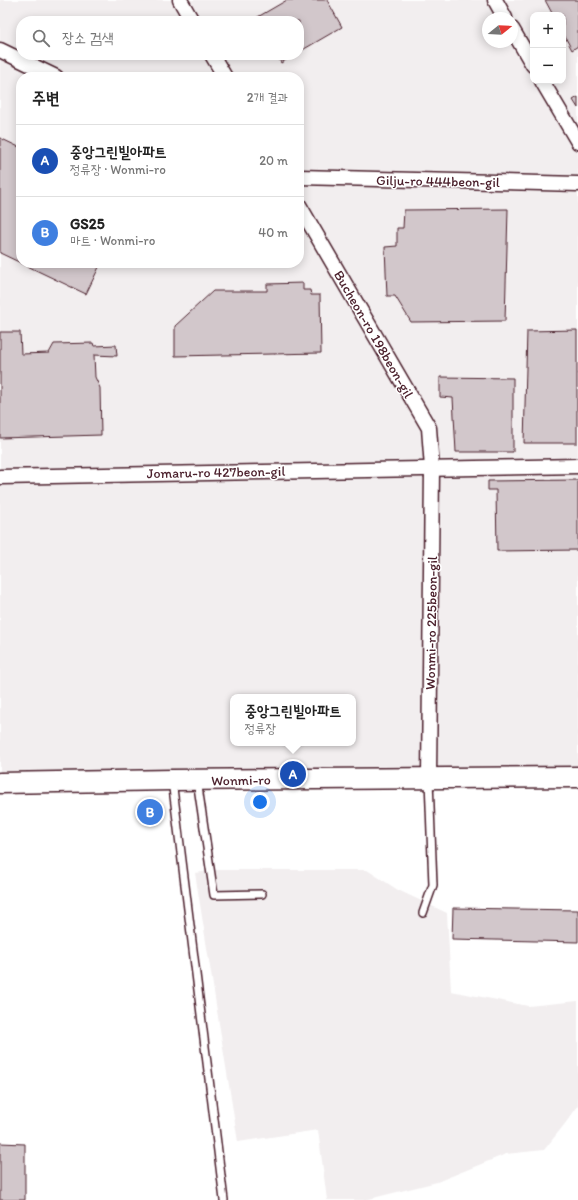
<!DOCTYPE html>
<html lang="ko">
<meta charset="utf-8">
<style>
:root{--surface:#fff;--page:#f2f2f2;--text:#222;--muted:#767676;--line:#e0e0e0;--accent:#0b8043}
body{margin:0;font-family:Itim,"Poor Story",sans-serif;background:var(--page);color:var(--text)}
.controls{position:absolute;right:12px;top:12px;display:grid;overflow:hidden;border-radius:8px;box-shadow:0 2px 10px #0003}
.controls button{width:36px;height:36px;display:grid;place-items:center;padding:0;border:0;border-bottom:1px solid var(--line);background:var(--surface);color:var(--text);font:20px sans-serif}
.compass{position:absolute;left:482px;top:12px;width:36px;height:36px;border-radius:50%;background:var(--surface);box-shadow:0 2px 10px #0003;rotate:72deg}
.you{position:absolute;left:260px;top:802px;width:14px;height:14px;margin:-10px;border:3px solid #fff;border-radius:50%;background:#1a73e8;box-shadow:0 0 0 6px #1a73e833}
.badge{display:grid;place-items:center;width:26px;height:26px;border-radius:50%;background:var(--accent);color:#fff;font-size:13px;font-weight:700}
.pin{position:absolute;translate:-50% -50%;border:2px solid #fff;box-shadow:0 1px 4px #0006}
.popup{position:absolute;left:230px;top:694px;width:126px;height:52px;box-sizing:border-box;display:grid;place-content:center;border-radius:8px;background:var(--surface);filter:drop-shadow(0 1px 3px #0005);font-size:13px;white-space:nowrap;color:var(--muted)}
.popup b{font-size:15px;color:var(--text)}
.popup::after{content:'';position:absolute;left:50%;top:100%;margin-left:-8px;border:8px solid transparent;border-top-color:var(--surface)}
.list{margin:0;padding:0;list-style:none}
h2{display:flex;justify-content:space-between;align-items:center;height:52px;margin:0;padding:0 16px;font-size:17px}
h2 small{font-size:13px;font-weight:400;color:var(--muted)}
.list li{display:grid;grid-template-columns:26px 1fr auto;gap:12px;align-items:center;box-sizing:border-box;height:72px;padding:0 16px;border-top:1px solid var(--line)}
.list b{display:block;font-size:15px;white-space:nowrap}
.list p{margin:0;font-size:13px;white-space:nowrap;color:var(--muted)}
.list em{font-size:13px;font-style:normal;color:var(--muted)}
.icon{flex:none;width:22px;height:22px;fill:none;stroke:currentColor;stroke-width:2;stroke-linecap:round;stroke-linejoin:round}
.map{position:relative;flex:none;width:578px;height:1200px;overflow:hidden}
.search{position:absolute;background:var(--surface);box-shadow:0 2px 10px #0003;left:16px;top:16px;width:288px;height:44px;display:flex;align-items:center;gap:10px;box-sizing:border-box;padding:0 14px;border-radius:16px;color:var(--muted);font-size:15px}
.panel{position:absolute;background:var(--surface);box-shadow:0 2px 10px #0003;left:16px;top:72px;width:288px;height:196px;border-radius:16px}
.map>svg:first-child{display:block}
</style>
<div class="map">
<svg width="578" height="1200" viewBox="0 0 578 1200">
<rect width="100%" height="100%" fill="#fff"/>
<filter id="ink" filterUnits="userSpaceOnUse"><feTurbulence type="fractalNoise" baseFrequency=".025" numOctaves="2"/><feDisplacementMap in="SourceGraphic" scale="8" xChannelSelector="R" yChannelSelector="G"/><feConvolveMatrix kernelMatrix="1 2 1 2 8 2 1 2 1" color-interpolation-filters="sRGB"/></filter>
<g filter="url(#ink)">
<!-- built -->
<g fill="#f2eeef" fill-rule="evenodd">
<path d="M 0,0 L 578,0 L 578,768 L 0,773 ZM 533,15 L 563,15 L 563,81 L 533,81 ZM 488,18 L 512,18 L 512,42 L 488,42 ZM 21,21 L 299,21 L 299,55 L 21,55 ZM 21,77 L 299,77 L 299,263 L 21,263 ZM 233,697 L 353,697 L 353,743 L 233,743 Z"/>
<path d="M 218,870 L 367,870 L 398,890 L 447,913 L 451,991 L 528,1006 L 578,1001 L 578,1106 L 564,1125 L 544,1150 L 506,1154 L 437,1182 L 365,1200 L 327,1200 L 318,1130 L 238,1142 L 195,873 Z"/>
</g>
<!-- building -->
<g fill="#d2c7cb" stroke="#4a1f2b">
<path d="M 287,0 L 327,0 L 342,27 L 299,52 L 299,21 L 257,21 L 256,18 Z"/>
<path d="M 545,0 L 578,0 L 578,46 L 572,50 L 563,33 L 563,15 L 553,15 Z"/>
<path d="M 277,55 L 294,55 L 281,63 Z"/>
<path d="M 578,97 L 578,108 L 573,100 Z"/>
<path d="M 0,138 L 21,148 L 21,263 L 101,263 L 86,294 L 0,253 Z"/>
<path d="M 508,209 L 505,321 L 411,322 L 395,296 L 387,296 L 385,247 L 397,246 L 397,228 L 403,228 L 404,210 Z"/>
<path d="M 303,283 L 303,290 L 310,290 L 311,295 L 320,295 L 321,353 L 175,356 L 175,326 L 213,291 L 267,291 L 267,284 Z"/>
<path d="M 577,330 L 577,443 L 524,443 L 527,331 Z"/>
<path d="M 0,332 L 20,332 L 21,354 L 49,353 L 54,344 L 93,343 L 94,346 L 116,345 L 117,356 L 94,355 L 95,377 L 100,388 L 101,435 L 0,438 Z"/>
<path d="M 440,377 L 513,378 L 513,452 L 456,452 L 453,398 L 440,397 Z"/>
<path d="M 578,480 L 578,550 L 497,551 L 496,490 L 488,490 L 488,481 Z"/>
<path d="M 453,908 L 578,910 L 578,942 L 452,939 Z"/>
<path d="M 0,1143 L 25,1144 L 25,1200 L 0,1200 Z"/>
</g>
<g fill="none" stroke-linecap="round" stroke-linejoin="round">
<!-- lane casing -->
<g stroke="#4a1f2b" stroke-width="10">
<g id="lane">
<path d="M 172,780 L 224,1200"/>
<path d="M 197,780 L 214,895 L 262,894"/>
<path d="M 423,913 L 433,885 L 429,780"/>
</g>
</g>
<!-- street casing -->
<g stroke="#4a1f2b" stroke-width="17">
<g id="street">
<path d="M 180,0 L 192,21"/>
<path d="M 495,0 L 505,18"/>
<path d="M 512,29 L 533,65"/>
<path d="M 0,50 L 56,77"/>
<path d="M 212,55 L 225,77"/>
<path d="M 542,81 L 578,142"/>
<path d="M 299,177 L 578,184"/>
<path d="M 299,205 L 429,428 L 432,468 L 429,778"/>
<path d="M 0,477 L 578,466"/>
</g>
</g>
<!-- secondary casing -->
<g stroke="#4a1f2b" stroke-width="23">
<path id="secondary" d="M 0,783 L 172,780 L 578,777"/>
</g>
<!-- lane -->
<use href="#lane" stroke="#fff" stroke-width="7"/>
<!-- street -->
<use href="#street" stroke="#fff" stroke-width="14"/>
<!-- secondary -->
<use href="#secondary" stroke="#fff" stroke-width="20"/>
</g>
</g>
<g text-anchor="middle" stroke-width="3" stroke-linejoin="round" paint-order="stroke">
<!-- street labels -->
<g font-size="14" fill="#4a1f2b" stroke="#fff">
<text transform="translate(438 181) rotate(1)" y="5">Gilju-ro 444beon-gil</text>
<text transform="translate(374 334) rotate(60)" y="5">Bucheon-ro 198beon-gil</text>
<text transform="translate(216 472) rotate(-1)" y="5">Jomaru-ro 427beon-gil</text>
<text transform="translate(431 623) rotate(-89)" y="5">Wonmi-ro 225beon-gil</text>
<text transform="translate(241 780) rotate(-1)" y="5">Wonmi-ro</text>
</g>
</g>
</svg>
<div class="controls">
<button>+</button>
<button>−</button>
</div>
<svg class="compass" viewBox="-18 -18 36 36"><path d="M0-13l5 13h-10z" fill="#e53935"/><path d="M0 13l5-13h-10z" fill="#767676"/></svg>
<div class="you"></div>
<div class="pin badge" style="left:293px;top:774px;background:#1a4fb4">A</div>
<div class="popup"><b>중앙그린빌아파트</b>정류장</div>
<div class="pin badge" style="left:150px;top:812px;background:#3f7fe0">B</div>
<div class="search"><svg class="icon" aria-label="search" viewBox="0 0 24 24"><circle cx="10" cy="10" r="6"/><path d="M15 15l6 6"/></svg>장소 검색</div>
<section class="panel">
<h2>주변<small>2개 결과</small></h2>
<ul class="list">
<li><span class="badge" style="background:#1a4fb4">A</span><div><b>중앙그린빌아파트</b><p>정류장 · Wonmi-ro</p></div><em>20 m</em></li>
<li><span class="badge" style="background:#3f7fe0">B</span><div><b>GS25</b><p>마트 · Wonmi-ro</p></div><em>40 m</em></li>
</ul>
</section>
</div>
